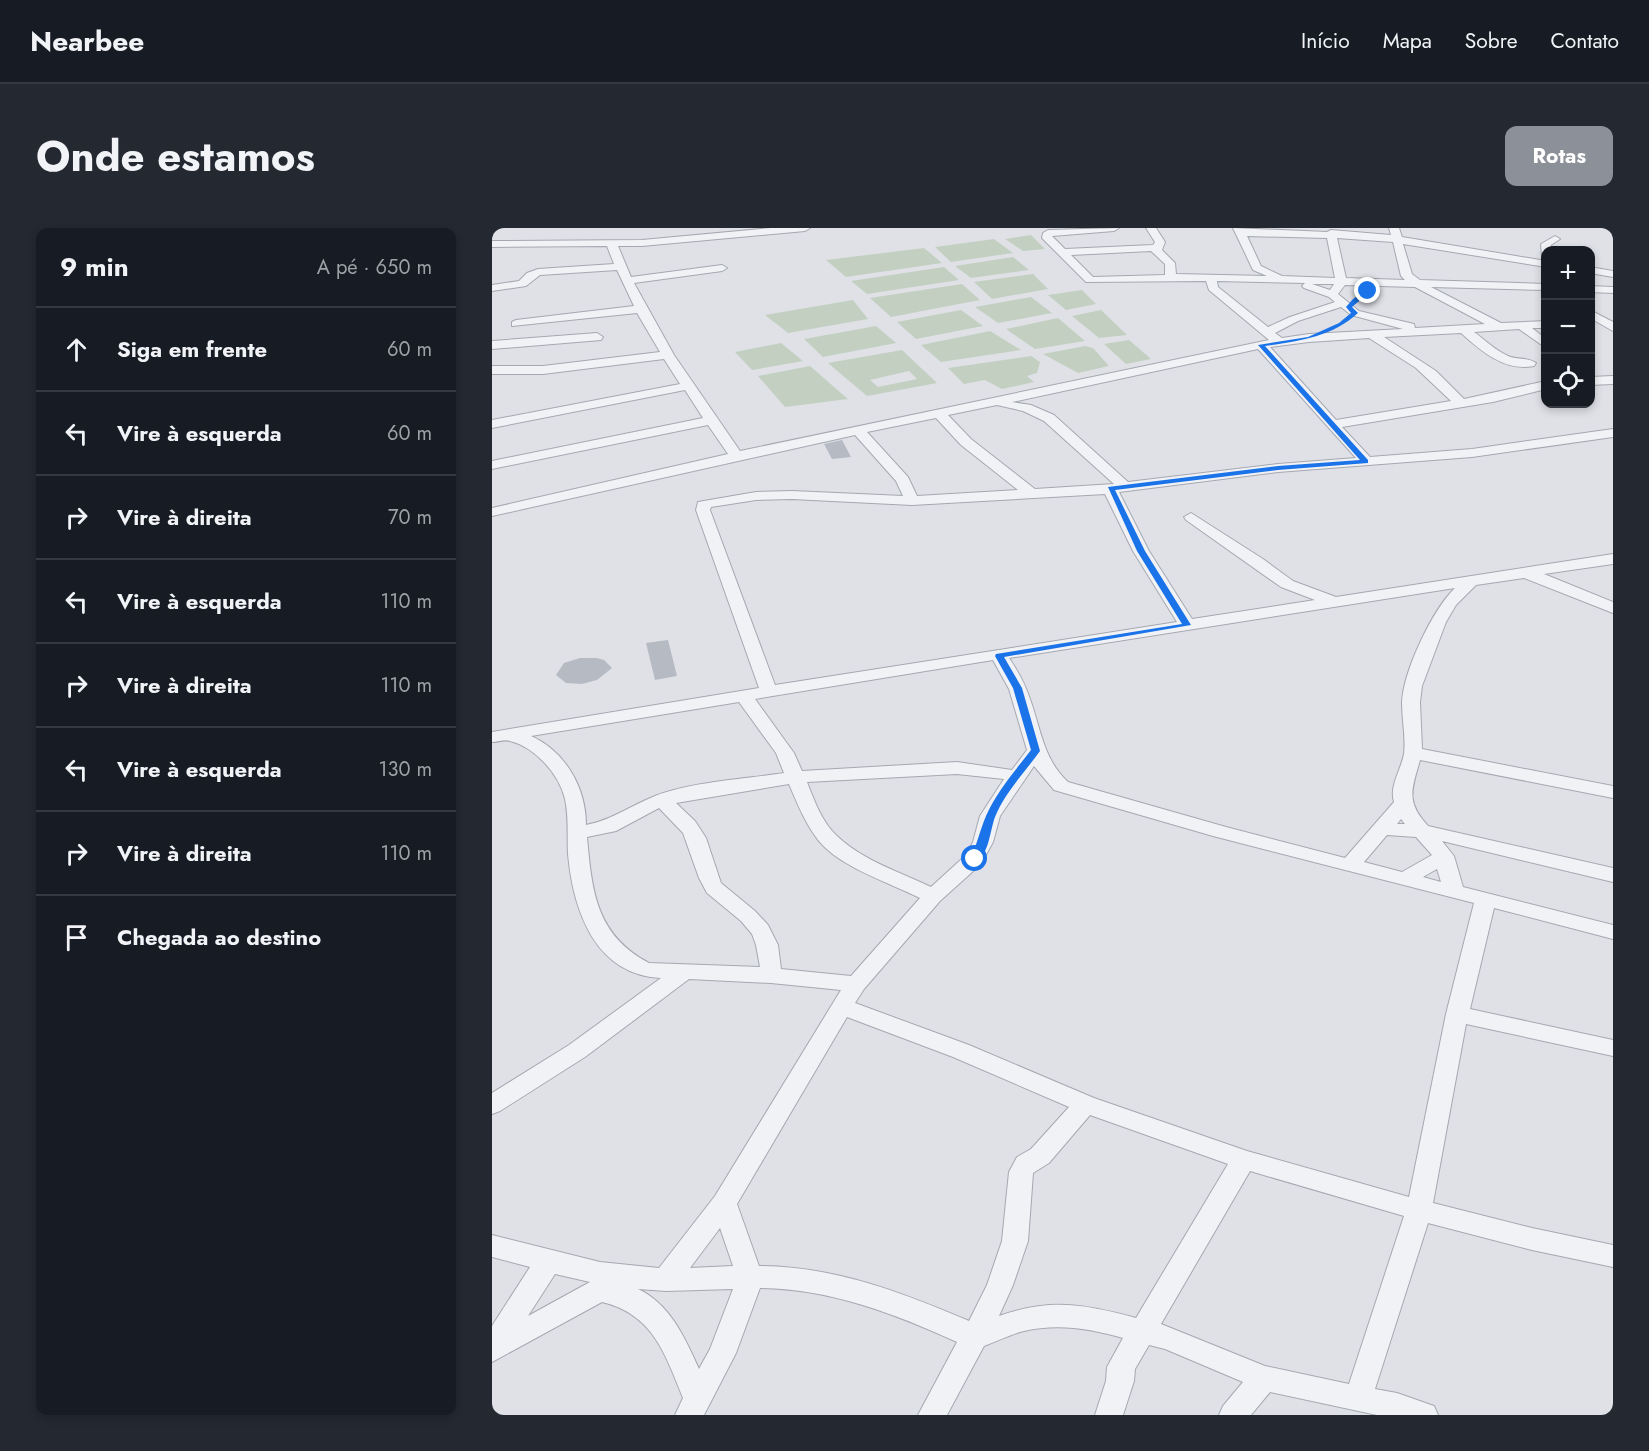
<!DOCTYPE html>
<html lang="pt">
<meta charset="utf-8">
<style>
:root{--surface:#171b24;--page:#242831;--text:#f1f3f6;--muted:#9ea1a6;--line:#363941;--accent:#8c9099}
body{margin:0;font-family:Jost,sans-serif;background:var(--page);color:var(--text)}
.controls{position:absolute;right:18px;top:18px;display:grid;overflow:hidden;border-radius:12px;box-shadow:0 3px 9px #0003}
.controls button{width:54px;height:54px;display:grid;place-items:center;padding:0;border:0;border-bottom:2px solid var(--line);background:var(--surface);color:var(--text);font:30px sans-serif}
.stop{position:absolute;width:18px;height:18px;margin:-14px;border:4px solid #1a73e8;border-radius:50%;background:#fff}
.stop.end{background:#1a73e8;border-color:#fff;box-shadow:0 2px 6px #0008}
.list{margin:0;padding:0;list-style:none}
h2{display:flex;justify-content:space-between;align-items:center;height:78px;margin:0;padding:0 24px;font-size:26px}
h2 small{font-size:20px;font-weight:400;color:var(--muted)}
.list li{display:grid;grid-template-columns:39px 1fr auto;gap:18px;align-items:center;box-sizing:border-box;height:84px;padding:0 24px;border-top:2px solid var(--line)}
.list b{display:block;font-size:22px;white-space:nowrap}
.list em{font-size:20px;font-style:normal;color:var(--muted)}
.icon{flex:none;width:33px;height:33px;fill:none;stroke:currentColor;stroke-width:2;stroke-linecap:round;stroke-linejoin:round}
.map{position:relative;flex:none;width:1121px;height:1187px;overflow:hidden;border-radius:12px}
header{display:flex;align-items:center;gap:36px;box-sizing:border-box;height:84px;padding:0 30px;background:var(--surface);border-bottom:2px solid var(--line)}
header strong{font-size:28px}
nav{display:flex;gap:33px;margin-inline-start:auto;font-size:21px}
.intro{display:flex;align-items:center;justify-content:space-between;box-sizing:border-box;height:144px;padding:0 36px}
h1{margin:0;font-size:42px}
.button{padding:15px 27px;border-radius:12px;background:var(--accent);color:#fff;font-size:21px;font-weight:700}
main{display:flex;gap:36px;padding:0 36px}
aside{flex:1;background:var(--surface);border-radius:12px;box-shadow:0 3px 9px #0003}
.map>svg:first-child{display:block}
</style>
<header>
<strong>Nearbee</strong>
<nav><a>Início</a><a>Mapa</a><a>Sobre</a><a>Contato</a></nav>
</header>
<div class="intro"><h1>Onde estamos</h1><a class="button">Rotas</a></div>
<main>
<aside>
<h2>9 min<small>A pé · 650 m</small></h2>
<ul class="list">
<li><svg class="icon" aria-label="ahead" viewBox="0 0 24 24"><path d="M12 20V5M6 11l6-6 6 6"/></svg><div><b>Siga em frente</b></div><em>60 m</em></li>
<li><svg class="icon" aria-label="left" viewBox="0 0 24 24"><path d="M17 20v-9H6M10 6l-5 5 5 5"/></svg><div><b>Vire à esquerda</b></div><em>60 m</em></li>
<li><svg class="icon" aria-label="right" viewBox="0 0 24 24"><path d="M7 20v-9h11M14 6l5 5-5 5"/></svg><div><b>Vire à direita</b></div><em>70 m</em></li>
<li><svg class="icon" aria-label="left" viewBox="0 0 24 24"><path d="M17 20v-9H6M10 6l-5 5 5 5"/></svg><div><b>Vire à esquerda</b></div><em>110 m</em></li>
<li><svg class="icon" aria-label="right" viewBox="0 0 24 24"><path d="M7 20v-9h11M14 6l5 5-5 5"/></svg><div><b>Vire à direita</b></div><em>110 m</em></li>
<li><svg class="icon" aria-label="left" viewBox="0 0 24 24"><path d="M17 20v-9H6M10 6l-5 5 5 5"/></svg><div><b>Vire à esquerda</b></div><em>130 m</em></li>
<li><svg class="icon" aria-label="right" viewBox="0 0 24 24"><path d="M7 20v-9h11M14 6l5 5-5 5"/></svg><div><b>Vire à direita</b></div><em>110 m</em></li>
<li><svg class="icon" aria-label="arrive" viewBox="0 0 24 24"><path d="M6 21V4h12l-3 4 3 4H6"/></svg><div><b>Chegada ao destino</b></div></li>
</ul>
</aside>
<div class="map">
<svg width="1121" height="1187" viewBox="0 0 1121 1187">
<rect width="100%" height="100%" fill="#dfe1e7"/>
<!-- green -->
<g fill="#c3d0c1" fill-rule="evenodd">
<path d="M 539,7 L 553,21 L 531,23 L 513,11 Z"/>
<path d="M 502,11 L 521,25 L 459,34 L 443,19 Z"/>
<path d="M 432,20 L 450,35 L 354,49 L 334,32 Z"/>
<path d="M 521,29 L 537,42 L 479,50 L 463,38 Z"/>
<path d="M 452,39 L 467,52 L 375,66 L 359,53 Z"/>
<path d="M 541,46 L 556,61 L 500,71 L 482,54 Z"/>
<path d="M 470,56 L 488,72 L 399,89 L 378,70 Z"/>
<path d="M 590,62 L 604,76 L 574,82 L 556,67 Z"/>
<path d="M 539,69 L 560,85 L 506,95 L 483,79 Z"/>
<path d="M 361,72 L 376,91 L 296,105 L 273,87 Z"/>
<path d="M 469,82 L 491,98 L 424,111 L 405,94 Z"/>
<path d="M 609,82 L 635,107 L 607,110 L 580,88 Z"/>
<path d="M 566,90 L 593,113 L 543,121 L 514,101 Z"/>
<path d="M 384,98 L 404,115 L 331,129 L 312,111 Z"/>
<path d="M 498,103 L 529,122 L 449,134 L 429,117 Z"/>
<path d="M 637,112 L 659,131 L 634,136 L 612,116 Z"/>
<path d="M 289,115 L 311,133 L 260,142 L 243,124 Z"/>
<path d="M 593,118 L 601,120 L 617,138 L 586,145 L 551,126 Z"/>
<path d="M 410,122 L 445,155 L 375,168 L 336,135 ZM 417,143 L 425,151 L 386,159 L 378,152 Z"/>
<path d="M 539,128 L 548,134 L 545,145 L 535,148 L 542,154 L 510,161 L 493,152 L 472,156 L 456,140 Z"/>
<path d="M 318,138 L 356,171 L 293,179 L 266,148 Z"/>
</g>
<!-- building -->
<g fill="#b6bac3">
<path d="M 350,212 L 359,229 L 340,231 L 332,216 Z"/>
<path d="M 176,412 L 185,448 L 163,452 L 154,415 Z"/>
<path d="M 88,430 L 105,430 L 112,432 L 120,440 L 105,452 L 90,456 L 74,455 L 64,447 L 72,435 Z"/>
</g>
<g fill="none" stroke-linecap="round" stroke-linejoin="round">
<!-- minor casing -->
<g stroke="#a5a8b0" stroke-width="2">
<g id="minor">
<path d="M 279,0 L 318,0 L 313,3 L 150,18 L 126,18 L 139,49 L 230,37 L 235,40 L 230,43 L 142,55 L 182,127 L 248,223 L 777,112 L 717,62 L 714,53 L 594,54 L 550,10 L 551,5 L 556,2 L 627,0 L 622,3 L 560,8 L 573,21 L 661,17 L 663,14 L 654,0 L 664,0 L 673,14 L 670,22 L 683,35 L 684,46 L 775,48 L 761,42 L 741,0 L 835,4 L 839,2 L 899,7 L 897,0 L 907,0 L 910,9 L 1054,33 L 1054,39 L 911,16 L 920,46 L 928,52 L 1054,56 L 1054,62 L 939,59 L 1009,95 L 1054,93 L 1054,100 L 1040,100 L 1054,111 L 1054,120 L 1027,101 L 982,104 C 993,112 1003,122 1016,128 C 1025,132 1037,129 1044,135 L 1042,138 C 1013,144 989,123 969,105 L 892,109 L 944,143 L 972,171 L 1054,153 L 1054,161 L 1001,174 L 850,199 L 878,229 L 980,221 L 1121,201 L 1121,209 L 980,229 L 786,244 L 627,264 L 657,323 L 700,391 L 823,372 L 789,359 L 694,292 L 692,289 L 699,285 L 771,331 L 801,353 L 844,369 L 1121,326 L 1121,336 L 1052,346 L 1121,374 L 1121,385 L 1032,350 L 984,357 L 964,377 L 954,394 L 930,458 L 928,474 L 930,521 L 1121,558 L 1121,570 L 928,532 C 920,561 913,573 936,598 L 1121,640 L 1121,654 L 950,613 L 962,628 L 971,659 L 1121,697 L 1121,711 L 1002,680 L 978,781 L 1121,812 L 1121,828 L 974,796 L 941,975 L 1040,1000 L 1121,1017 L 1121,1039 L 1040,1022 L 936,995 L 883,1161 L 905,1165 L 942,1178 L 946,1187 L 885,1187 L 778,1164 L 759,1187 L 727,1187 L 731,1178 L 751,1154 L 673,1121 L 657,1117 L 643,1141 L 642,1153 L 631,1187 L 603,1187 L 614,1153 L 615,1139 L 631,1110 C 599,1101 566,1095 532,1103 C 519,1106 505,1113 492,1118 L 455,1187 L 426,1187 L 465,1114 C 401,1085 338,1061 268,1060 L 244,1125 L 212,1187 L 183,1187 L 191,1170 C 173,1126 161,1086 110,1074 L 0,1134 L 0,1098 L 38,1039 L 0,1029 L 0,1007 L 108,1034 L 167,1040 L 223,968 L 349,762 L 279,755 L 197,751 L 93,829 L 8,883 L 0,886 L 0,865 L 77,817 L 169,750 C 103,747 81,682 76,626 C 75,608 77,589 73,571 C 67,546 43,519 18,513 C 13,511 6,514 0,514 L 0,504 L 267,460 L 204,282 L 206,274 L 264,264 L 300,263 L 411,268 L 404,253 L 363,207 L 0,288 L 0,280 L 236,226 L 216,197 L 0,241 L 0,233 L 211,190 L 193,162 L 0,200 L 0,192 L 188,156 L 172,131 L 51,146 L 0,146 L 0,138 L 51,138 L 168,124 L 145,85 L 20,98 L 20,94 L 24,92 L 142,78 L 125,42 L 48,47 L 34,58 L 0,63 L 0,57 L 27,53 L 35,45 L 46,41 L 122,36 L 115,18 L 0,19 L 0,13 L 150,12 ZM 755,8 L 835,10 L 843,50 L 790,48 L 769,38 ZM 845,10 L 901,14 L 909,48 L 913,52 L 854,50 ZM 659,23 L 673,36 L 673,47 L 601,49 L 579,27 ZM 725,53 L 813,55 L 810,58 L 812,60 L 837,69 L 843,74 L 798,89 L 776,99 L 726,59 ZM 820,56 L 842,56 L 838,62 ZM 853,57 L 923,59 L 993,96 L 923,100 L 922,96 L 867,83 L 846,66 ZM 849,79 L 859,87 L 911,101 L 817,106 L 790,110 L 783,105 L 806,93 ZM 877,110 L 924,140 L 959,173 L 844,192 L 778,119 L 817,114 ZM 766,121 L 864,230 L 786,236 L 636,254 L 562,187 L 539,177 L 520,174 ZM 505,177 L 531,183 L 552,193 L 622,256 L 543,261 L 479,211 L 456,187 ZM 444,190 L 469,217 L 526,262 L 425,268 L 416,249 L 375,204 ZM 613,266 L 641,323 L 685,394 L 283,457 L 218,282 L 219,279 L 264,272 L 300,271 L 420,277 ZM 963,360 C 940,382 911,444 910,475 C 910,492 914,510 912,526 C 909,542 897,558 902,574 L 853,630 L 734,599 L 576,554 C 551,531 549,501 538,471 C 533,456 526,443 517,430 ZM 501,432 L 517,461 L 535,522 L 520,542 L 465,534 L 310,543 L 302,525 L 263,471 ZM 247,474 L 284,525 L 292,545 C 254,551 198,554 163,568 C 140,577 120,592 94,597 C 94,560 74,524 39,508 ZM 542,538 L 562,562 L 721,608 L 982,675 L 954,786 L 917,969 L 755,923 L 602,870 L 477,817 L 363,775 L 372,761 L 448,673 L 489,636 L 501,614 L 508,588 ZM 465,546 L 512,551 L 488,588 L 481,614 L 474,627 L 439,659 C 408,644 369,632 344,607 C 330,594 322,572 315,554 ZM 297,556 C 305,575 314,597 327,613 C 348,639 398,655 428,670 L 359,748 L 289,741 L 286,717 L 276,697 L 263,683 L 229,655 L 214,610 L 203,593 L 184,575 ZM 167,580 L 191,605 L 207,650 L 215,665 L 249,693 L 260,706 L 264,717 L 268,739 L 157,735 C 104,707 100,664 95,609 L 124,603 ZM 909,591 L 913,596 L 905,596 ZM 895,607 L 924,609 L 940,627 L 910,644 L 872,634 ZM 945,641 L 949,654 L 931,649 ZM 355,789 L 461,829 L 577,879 L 539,921 L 525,929 L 517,944 L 510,1013 L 495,1057 L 477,1093 C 409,1064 341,1038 267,1038 L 245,976 ZM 598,887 L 736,936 L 644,1090 C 592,1076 558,1070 507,1088 L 521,1057 L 536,1013 L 541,945 L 557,935 ZM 758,943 L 912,988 L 857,1156 L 773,1138 L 669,1096 ZM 228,1000 L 241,1038 L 198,1040 ZM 63,1046 L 98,1054 L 36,1088 ZM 146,1061 L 174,1063 L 241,1061 L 218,1121 L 207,1141 C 193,1110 178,1076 146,1061 Z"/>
<path d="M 1063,8 L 1068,11 L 1059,17 L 1059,22 L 1054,22 L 1054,29 L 1050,28 L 1049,16 Z"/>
<path d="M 1098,39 L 1121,43 L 1121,49 L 1098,45 Z"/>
<path d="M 1098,58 L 1121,59 L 1121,65 L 1098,64 Z"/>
<path d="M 1098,82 L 1121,94 L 1121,103 L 1098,90 Z"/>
<path d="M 105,105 L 111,109 L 109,112 L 0,121 L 0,113 Z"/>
<path d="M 1121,148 L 1121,156 L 1098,157 L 1098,149 Z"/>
</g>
</g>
<!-- minor -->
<use href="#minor" fill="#f1f2f5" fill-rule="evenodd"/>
</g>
<!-- route -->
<path fill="#1a73e8" d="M 874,62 L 879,63 L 860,79 L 866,85 C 840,109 807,113 773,118 L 876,232 L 876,235 L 786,242 L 623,262 L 653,323 L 699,397 L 512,429 L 530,460 L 548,523 C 533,544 513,564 503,589 C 498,602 497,628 483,634 L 479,633 L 478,631 C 485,617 488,602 494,588 C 505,563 523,543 539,522 L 521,460 L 503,428 L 504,426 L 690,396 L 645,323 L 616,259 L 786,238 L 868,232 L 766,117 L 816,109 L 847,95 L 859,85 L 854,79 L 861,71 Z"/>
</svg>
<div class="controls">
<button>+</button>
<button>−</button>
<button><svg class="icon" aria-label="locate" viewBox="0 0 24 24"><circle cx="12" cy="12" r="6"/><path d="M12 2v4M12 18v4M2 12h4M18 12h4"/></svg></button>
</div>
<div class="stop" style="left:483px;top:631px"></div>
<div class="stop end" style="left:876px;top:63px"></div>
</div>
</main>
